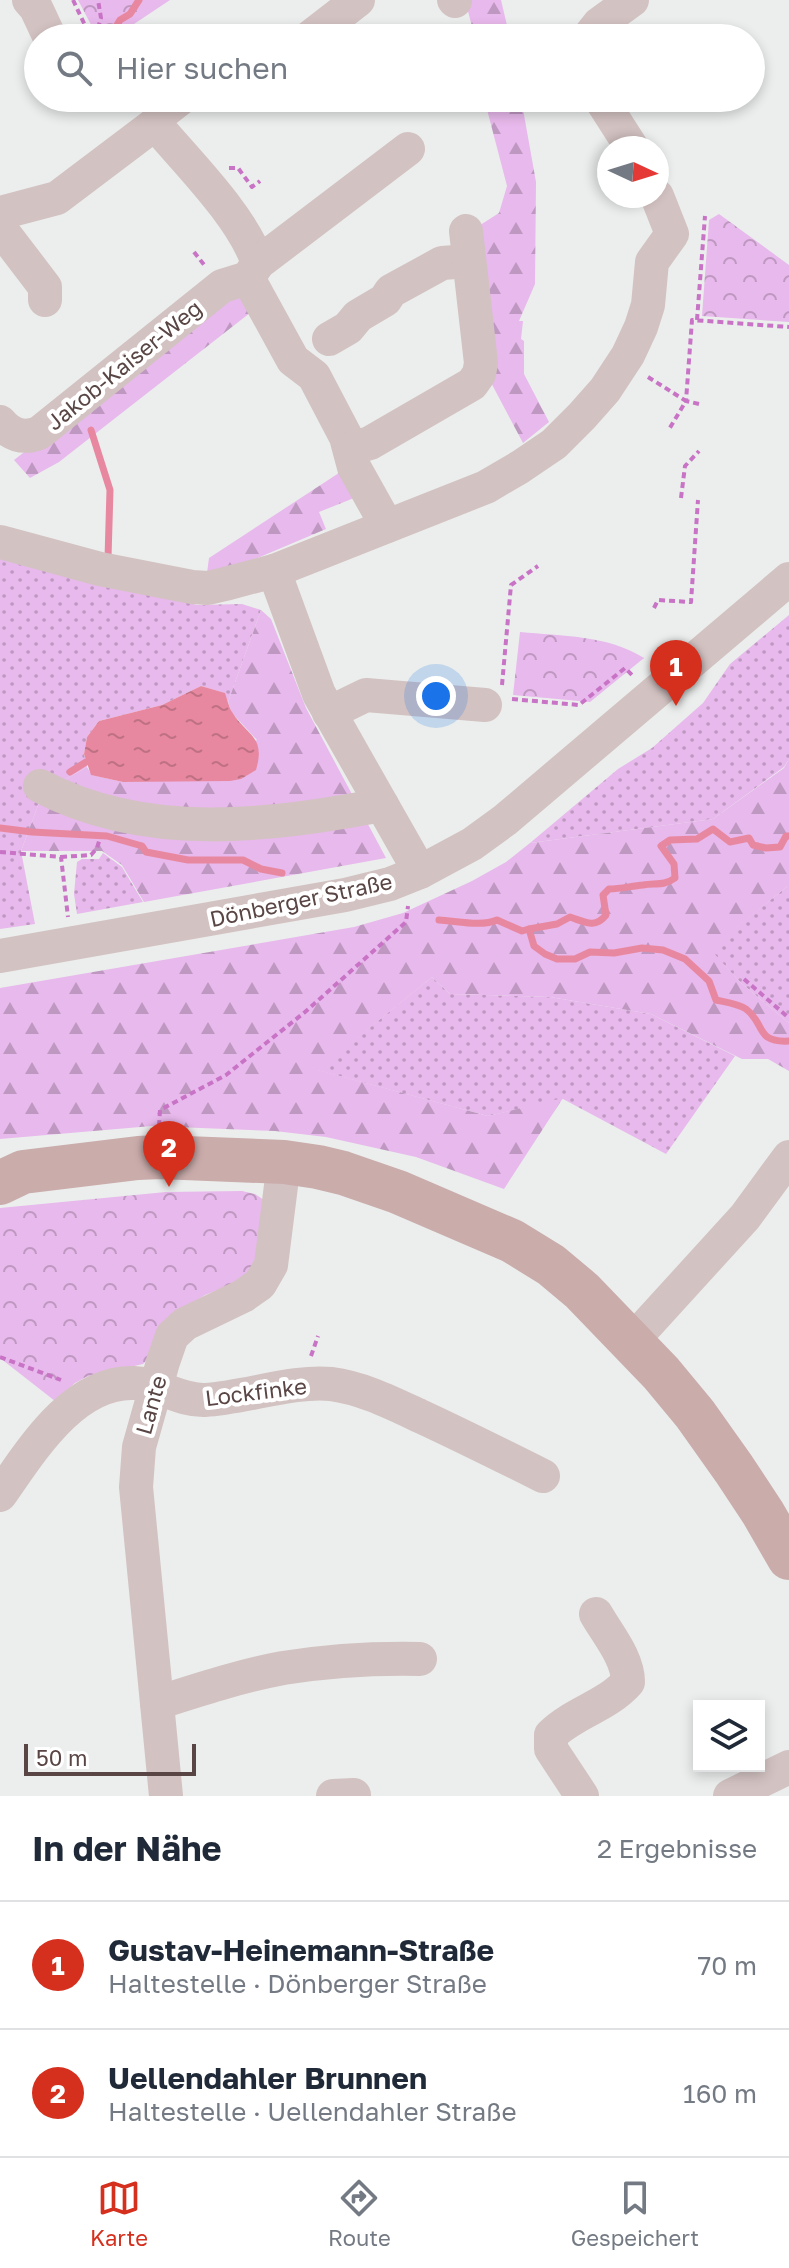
<!DOCTYPE html>
<html lang="de">
<meta charset="utf-8">
<style>
:root{--surface:#fff;--page:#f6f6f7;--text:#1f2937;--muted:#747a83;--line:#e0e1e3;--accent:#d5301e}
body{margin:0;font-family:"Golos Text",sans-serif;background:var(--page);color:var(--text)}
.controls{position:absolute;right:24px;bottom:24px;display:grid;overflow:hidden;border-radius:0px;box-shadow:0 4px 12px #0003}
.controls button{width:72px;height:72px;display:grid;place-items:center;padding:0;border:0;border-bottom:2px solid var(--line);background:var(--surface);color:var(--text);font:40px sans-serif}
.compass{position:absolute;left:597px;top:136px;width:72px;height:72px;border-radius:50%;background:var(--surface);box-shadow:0 4px 12px #0003;rotate:94deg}
.scale{position:absolute;left:24px;bottom:20px;width:172px;box-sizing:border-box;padding-left:8px;border:4px solid #584544;border-top:0;font-size:22px;line-height:28px;white-space:nowrap;color:#584544;-webkit-text-stroke:6px #fff;paint-order:stroke}
.you{position:absolute;left:436px;top:696px;width:28px;height:28px;margin:-20px;border:6px solid #fff;border-radius:50%;background:#1a73e8;box-shadow:0 0 0 12px #1a73e833}
.badge{display:grid;place-items:center;width:52px;height:52px;border-radius:50%;background:var(--accent);color:#fff;font-size:26px;font-weight:700}
.pin{position:absolute;translate:-50% -66px;filter:drop-shadow(0 2px 4px #0008)}
.pin::after{content:'';position:absolute;top:42px;width:28px;height:24px;background:inherit;clip-path:polygon(0 0,100% 0,50% 100%)}
.list{margin:0;padding:0;list-style:none}
h2{display:flex;justify-content:space-between;align-items:center;height:104px;margin:0;padding:0 32px;font-size:34px}
h2 small{font-size:26px;font-weight:400;color:var(--muted)}
.list li{display:grid;grid-template-columns:52px 1fr auto;gap:24px;align-items:center;box-sizing:border-box;height:128px;padding:0 32px;border-top:2px solid var(--line)}
.list b{display:block;font-size:30px;white-space:nowrap}
.list p{margin:0;font-size:26px;white-space:nowrap;color:var(--muted)}
.list em{font-size:26px;font-style:normal;color:var(--muted)}
.icon{flex:none;width:44px;height:44px;fill:none;stroke:currentColor;stroke-width:2;stroke-linecap:round;stroke-linejoin:round}
.map{position:relative;flex:none;width:789px;height:1796px;overflow:hidden}
.search{position:absolute;background:var(--surface);box-shadow:0 4px 12px #0003;left:24px;right:24px;top:24px;height:88px;display:flex;align-items:center;gap:20px;box-sizing:border-box;padding:0 28px;border-radius:44px;color:var(--muted);font-size:30px}
.sheet{height:360px;background:var(--surface)}
nav{display:flex;justify-content:space-around;align-items:center;box-sizing:border-box;height:112px;border-top:2px solid var(--line);background:var(--surface);font-size:22px;color:var(--muted)}
nav a{display:grid;justify-items:center;gap:4px}
nav .on{color:var(--accent)}
.map>svg:first-child{display:block}
</style>
<div class="map">
<svg width="789" height="1796" viewBox="0 0 789 1796">
<defs>
<pattern id="grass-dots" width="8" height="8" patternUnits="userSpaceOnUse" patternTransform="scale(2)"><rect width="8" height="8" fill="#e8b9ec"/><path d="M2 2h.1M6 6h.1" fill="none" stroke="#bf98c1" stroke-width="1.8" stroke-linecap="round"/></pattern>
<pattern id="forest-firs" width="22" height="20" patternUnits="userSpaceOnUse" patternTransform="scale(2)"><rect width="22" height="20" fill="#e8b9ec"/><path d="M5 1l3.5 6h-7zM16 11l3.5 6h-7z" fill="#bf98c1"/></pattern>
<pattern id="park-crowns" width="20" height="18" patternUnits="userSpaceOnUse" patternTransform="scale(2)"><rect width="20" height="18" fill="#e8b9ec"/><path d="M2 6a3 3 0 1 1 6 0M12 15a3 3 0 1 1 6 0" fill="none" stroke="#bf98c1"/></pattern>
<pattern id="water-ripples" width="26" height="14" patternUnits="userSpaceOnUse" patternTransform="scale(2)"><rect width="26" height="14" fill="#e888a0"/><path d="M2 4q2-2 4 0t4 0M15 11q2-2 4 0t4 0" fill="none" stroke="#bf7184"/></pattern>
</defs>
<rect width="100%" height="100%" fill="#ebeeed"/>
<!-- grass -->
<g fill="url(#grass-dots)">
<path d="M 0,553 L 197,605 L 242,604 L 261,610 L 228,702 L 224,693 L 201,686 L 162,705 L 99,721 L 87,737 L 84,754 L 87,767 L 43,792 L 21,851 L 35,924 L 0,929 Z"/>
<path d="M 789,615 L 789,759 L 784,767 L 713,819 L 530,843 L 618,769 L 652,748 L 703,703 L 730,664 Z"/>
<path d="M 103,853 L 122,867 L 143,902 L 77,914 L 74,894 L 77,862 L 82,859 L 99,859 Z"/>
<path d="M 789,885 L 789,1023 L 741,983 L 709,949 Z"/>
<path d="M 432,977 L 450,994 L 550,997 L 651,1014 L 735,1056 L 666,1154 L 563,1099 L 488,1116 L 317,1070 Z"/>
</g>
<!-- forest -->
<g fill="url(#forest-firs)">
<path d="M 465,0 L 501,0 L 510,38 L 475,38 Z"/>
<path d="M 484,98 L 521,98 L 536,182 L 535,284 L 519,321 L 523,321 L 521,339 L 524,341 L 524,374 L 549,422 L 523,443 L 487,375 L 474,229 L 499,213 L 507,186 Z"/>
<path d="M 241,295 L 255,309 L 59,462 L 30,478 L 14,460 L 223,297 Z"/>
<path d="M 345,469 L 359,496 L 319,512 L 326,529 L 253,560 L 207,573 L 209,558 Z"/>
<path d="M 261,610 L 271,619 L 306,708 L 386,858 L 144,902 L 122,865 L 102,851 L 21,851 L 43,792 L 87,767 L 92,775 L 123,782 L 186,780 L 257,740 L 232,713 L 228,702 Z"/>
<path d="M 789,759 L 789,885 L 710,949 L 741,983 L 789,1023 L 789,1071 L 768,1059 L 742,1059 L 651,1014 L 550,997 L 450,994 L 432,977 L 318,1070 L 488,1116 L 563,1098 L 504,1189 L 416,1157 L 326,1137 L 275,1131 L 152,1126 L 0,1139 L 0,988 L 354,927 L 403,913 L 472,881 L 506,862 L 530,843 L 713,819 L 784,768 Z"/>
</g>
<!-- park -->
<g fill="url(#park-crowns)">
<path d="M 78,0 L 170,0 L 113,38 L 98,38 Z"/>
<path d="M 719,214 L 789,265 L 789,322 L 702,316 L 709,220 Z"/>
<path d="M 520,632 C 561,636 608,635 644,658 L 590,702 L 513,695 Z"/>
<path d="M 242,1191 L 255,1194 L 264,1200 L 256,1266 L 235,1283 L 205,1295 L 167,1319 L 147,1360 L 143,1364 L 86,1377 L 75,1383 L 55,1401 L 0,1358 L 0,1208 L 166,1192 Z"/>
</g>
<!-- water -->
<path fill="url(#water-ripples)" d="M 201,686 L 225,693 C 227,699 229,707 232,712 C 247,736 266,736 256,770 L 241,779 L 230,781 L 123,782 L 91,775 L 84,754 L 87,737 L 99,721 L 162,705 Z"/>
<g fill="none" stroke-linecap="round" stroke-linejoin="round">
<!-- stream -->
<g stroke="#e888a0" stroke-width="7">
<path d="M 109,38 L 120,20 L 130,14 L 139,0"/>
<path d="M 91,430 L 110,490 L 108,558"/>
<path d="M 70,772 L 86,762"/>
<path d="M 0,828 L 32,832 L 107,836 L 142,846 L 146,852 L 188,860 L 243,860 L 261,869 L 282,873"/>
<path d="M 439,920 C 457,921 482,927 497,920 L 522,931 L 529,929 L 534,946 L 545,954 L 557,959 L 575,959 L 590,952 L 614,953 L 642,948 L 663,950 L 685,959 L 709,981 L 716,1000 C 725,1002 739,1004 746,1009 C 766,1024 755,1043 789,1041"/>
<path d="M 529,929 L 557,924 L 570,917 C 585,922 595,929 606,915 L 603,895 L 609,889 C 621,889 631,886 643,885 C 656,883 664,886 675,878 L 674,864 L 661,846 L 670,840 L 697,839 L 713,829 L 730,842 L 749,838 L 753,845 L 766,848 L 780,847 L 786,836 L 789,836"/>
</g>
<!-- path -->
<g stroke="#c873c5" stroke-width="4" stroke-dasharray="6 4" stroke-linecap="butt">
<path d="M 73,0 L 91,38"/>
<path d="M 458,27 L 461,38"/>
<path d="M 95,38 L 101,18 L 98,0"/>
<path d="M 229,168 L 238,168 L 252,187 L 260,181"/>
<path d="M 194,252 L 205,266"/>
<path d="M 697,320 L 705,216"/>
<path d="M 648,377 L 686,401 L 668,431"/>
<path d="M 699,404 L 686,401 L 692,320 L 789,327"/>
<path d="M 681,498 L 685,466 L 699,451"/>
<path d="M 654,608 L 658,600 L 691,602 L 698,500"/>
<path d="M 502,685 L 511,585 L 538,566"/>
<path d="M 512,699 L 579,705 L 625,668 L 632,675"/>
<path d="M 0,852 L 61,857 L 68,917"/>
<path d="M 61,857 L 91,855 L 97,848 L 100,838"/>
<path d="M 744,979 L 789,1018"/>
<path d="M 159,1126 L 160,1110 L 226,1075 L 305,1012 L 406,922 L 408,906"/>
<path d="M 311,1356 L 318,1336"/>
<path d="M 0,1357 L 61,1380"/>
</g>
<!-- minor -->
<g stroke="#d3c2c2" stroke-width="34">
<path d="M 29,0 L 36,8 L 50,38"/>
<path d="M 454,0 L 455,1"/>
<path d="M 309,38 L 358,0"/>
<path d="M 588,38 L 599,24 L 632,0"/>
<path d="M 181,98 L 163,112 L 155,124 C 188,163 242,216 258,263"/>
<path d="M 600,98 L 632,148"/>
<path d="M 0,213 L 57,198 L 155,124"/>
<path d="M 0,228 L 45,287 L 45,300"/>
<path d="M 248,278 L 293,360 L 314,376 L 346,437 L 354,467 L 387,526"/>
<path d="M 329,339 L 348,328 L 358,316 L 385,300 L 391,291 L 442,263 L 469,261"/>
<path d="M 0,422 C 11,435 23,439 39,433 L 222,286 L 248,278 L 258,263 L 408,149"/>
<path d="M 350,449 L 370,443 L 472,384 L 479,374 L 481,363 L 466,231"/>
<path d="M 0,542 L 100,569 L 192,587 L 208,588 L 225,584 L 274,571"/>
<path d="M 329,713 L 366,695 L 485,705"/>
<path d="M 40,786 C 147,842 268,826 382,805"/>
<path d="M 420,872 L 319,694 L 274,571 L 486,487 L 520,467 L 554,444 L 582,416 L 605,390 L 628,355 L 641,327 L 648,305 L 652,262 L 672,234 L 657,196"/>
<path d="M 0,956 L 345,895 L 390,884 L 420,872 L 472,844 L 505,820 L 789,579"/>
<path d="M 632,1341 L 745,1217 L 789,1157"/>
<path d="M 0,1495 C 31,1451 73,1381 134,1383 C 159,1384 181,1401 205,1400 C 244,1398 294,1380 331,1384 C 363,1388 394,1404 422,1417 C 463,1436 503,1456 543,1476"/>
<path d="M 157,1703 C 198,1690 240,1676 283,1668 C 328,1661 374,1658 420,1659"/>
<path d="M 166,1796 L 136,1487 L 139,1447 L 163,1362 L 172,1336 L 185,1324 L 243,1296 L 260,1284 L 271,1265 L 284,1162"/>
<path d="M 333,1796 L 354,1795"/>
<path d="M 582,1796 L 551,1749 L 551,1735 C 573,1713 607,1706 628,1682 C 628,1658 608,1635 596,1614"/>
<path d="M 730,1796 L 789,1767"/>
</g>
<!-- major -->
<path stroke="#caacab" stroke-width="44" d="M 0,1183 L 23,1172 L 138,1158 L 160,1157 L 284,1162 L 318,1167 L 343,1173 L 398,1192 L 512,1241 L 551,1265 L 582,1291 L 661,1373 L 695,1414 L 734,1469 L 763,1513 L 789,1558"/>
</g>
<g text-anchor="middle" stroke-width="8" stroke-linejoin="round" paint-order="stroke">
<!-- street labels -->
<g font-size="22" fill="#584544" stroke="#fff">
<text transform="translate(124 365) rotate(-39)" y="8">Jakob-Kaiser-Weg</text>
<text transform="translate(301 900) rotate(-12)" y="8">Dönberger Straße</text>
<text transform="translate(256 1392) rotate(-7)" y="8">Lockfinke</text>
<text transform="translate(151 1405) rotate(-74)" y="8">Lante</text>
</g>
</g>
</svg>
<div class="controls">
<button><svg class="icon" aria-label="layers" viewBox="0 0 24 24"><path d="M12 4l9 5-9 5-9-5zM3 14l9 5 9-5"/></svg></button>
</div>
<svg class="compass" viewBox="-18 -18 36 36"><path d="M0-13l5 13h-10z" fill="#e53935"/><path d="M0 13l5-13h-10z" fill="#747a83"/></svg>
<div class="scale">50 m</div>
<div class="you"></div>
<div class="pin badge" style="left:676px;top:706px">1</div>
<div class="pin badge" style="left:169px;top:1187px">2</div>
<div class="search"><svg class="icon" aria-label="search" viewBox="0 0 24 24"><circle cx="10" cy="10" r="6"/><path d="M15 15l6 6"/></svg>Hier suchen</div>
</div>
<section class="sheet">
<h2>In der Nähe<small>2 Ergebnisse</small></h2>
<ul class="list">
<li><span class="badge">1</span><div><b>Gustav-Heinemann-Straße</b><p>Haltestelle · Dönberger Straße</p></div><em>70 m</em></li>
<li><span class="badge">2</span><div><b>Uellendahler Brunnen</b><p>Haltestelle · Uellendahler Straße</p></div><em>160 m</em></li>
</ul>
</section>
<nav>
<a class="on"><svg class="icon" aria-label="map" viewBox="0 0 24 24"><path d="M3 6l6-2 6 2 6-2v14l-6 2-6-2-6 2zM9 4v14M15 6v14"/></svg>Karte</a>
<a><svg class="icon" aria-label="directions" viewBox="0 0 24 24"><path d="M12 3l9 9-9 9-9-9zM9 14v-3h6M13 9l2 2-2 2"/></svg>Route</a>
<a><svg class="icon" aria-label="saved" viewBox="0 0 24 24"><path d="M7 4h10v16l-5-4-5 4z"/></svg>Gespeichert</a>
</nav>
